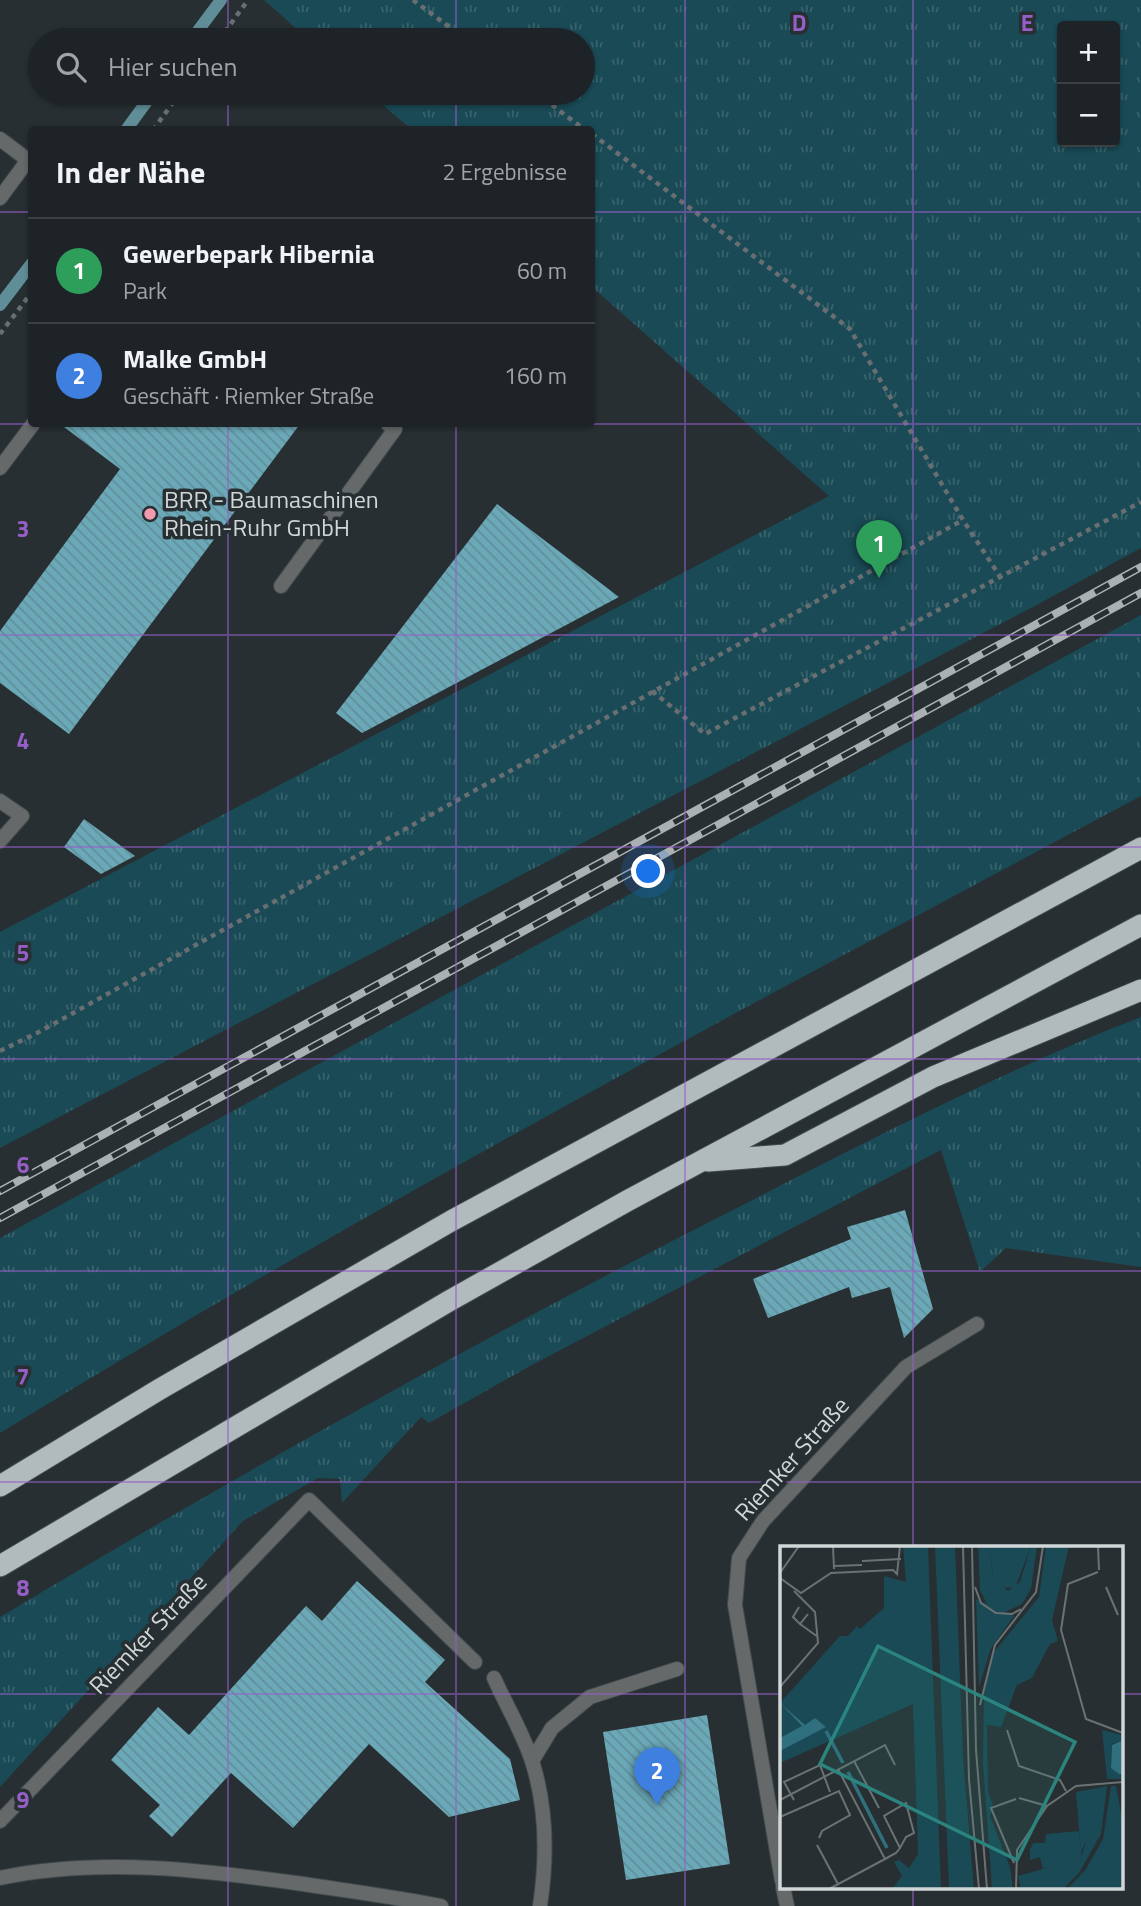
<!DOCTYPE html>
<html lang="de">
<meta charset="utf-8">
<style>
:root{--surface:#1d2326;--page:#2a2f32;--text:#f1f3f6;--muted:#a0a4a7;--line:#3b4043;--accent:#8bbbb9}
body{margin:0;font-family:"Titillium Web",sans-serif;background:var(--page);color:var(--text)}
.controls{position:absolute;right:21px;top:21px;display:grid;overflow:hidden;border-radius:7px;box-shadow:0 2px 5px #0004}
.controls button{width:63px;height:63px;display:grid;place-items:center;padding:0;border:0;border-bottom:2px solid var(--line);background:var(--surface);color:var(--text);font:35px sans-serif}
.you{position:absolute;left:649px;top:872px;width:24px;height:24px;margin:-18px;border:5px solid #fff;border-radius:50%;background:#1a73e8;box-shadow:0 0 0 10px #1a73e833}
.badge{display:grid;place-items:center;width:46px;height:46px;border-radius:50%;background:var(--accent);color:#fff;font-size:23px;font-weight:700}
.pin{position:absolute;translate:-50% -58px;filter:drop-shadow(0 2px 4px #0008)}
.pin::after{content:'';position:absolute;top:37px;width:24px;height:21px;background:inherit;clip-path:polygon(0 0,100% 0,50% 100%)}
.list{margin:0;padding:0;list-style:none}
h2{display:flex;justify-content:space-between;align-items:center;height:91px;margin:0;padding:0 28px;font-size:30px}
h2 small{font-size:23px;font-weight:400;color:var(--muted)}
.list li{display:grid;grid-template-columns:46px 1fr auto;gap:21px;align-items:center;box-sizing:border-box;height:105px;padding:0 28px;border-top:2px solid var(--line)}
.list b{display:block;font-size:26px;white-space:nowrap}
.list p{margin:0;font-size:23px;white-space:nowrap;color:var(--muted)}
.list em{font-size:23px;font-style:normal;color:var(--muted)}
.icon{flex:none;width:38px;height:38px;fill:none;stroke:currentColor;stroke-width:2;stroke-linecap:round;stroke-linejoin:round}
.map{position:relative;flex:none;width:1141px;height:1906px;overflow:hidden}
.search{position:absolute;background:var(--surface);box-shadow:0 2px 5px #0004;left:28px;top:28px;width:567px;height:77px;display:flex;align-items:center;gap:18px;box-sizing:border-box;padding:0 24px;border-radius:38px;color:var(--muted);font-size:26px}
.panel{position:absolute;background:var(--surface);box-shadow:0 2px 5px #0004;left:28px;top:126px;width:567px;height:301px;border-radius:7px}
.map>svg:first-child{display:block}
</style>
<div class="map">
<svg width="1141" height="1906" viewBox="0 0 1141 1906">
<defs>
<pattern id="grass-tufts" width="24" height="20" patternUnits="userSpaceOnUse" patternTransform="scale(1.75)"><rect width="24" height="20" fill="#194a55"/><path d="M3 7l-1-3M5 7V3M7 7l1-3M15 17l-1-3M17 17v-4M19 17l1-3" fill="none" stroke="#39636d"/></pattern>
<pattern id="building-back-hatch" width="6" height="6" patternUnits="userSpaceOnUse" patternTransform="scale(1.75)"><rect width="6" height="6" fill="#6ba9b8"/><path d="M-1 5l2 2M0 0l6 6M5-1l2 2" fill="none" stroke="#608f9a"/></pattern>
</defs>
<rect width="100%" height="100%" fill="#272f32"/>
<!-- grass -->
<g fill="url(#grass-tufts)" fill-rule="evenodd">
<path d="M 264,0 L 1141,0 L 1141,548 L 1031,608 L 0,1148 L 0,932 L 829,496 L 592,287 L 592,130 L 411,129 L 369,93 L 583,93 L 583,40 L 309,40 ZM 1115,26 L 1115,142 L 1062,142 L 1062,26 Z"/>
<path d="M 1141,615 L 1141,796 C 757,1001 371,1205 0,1433 L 0,1238 Z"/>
<path d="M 1141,1017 L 1141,1267 L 1006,1248 L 980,1272 L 941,1150 L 530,1366 L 429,1423 L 421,1417 L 342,1503 L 340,1479 L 318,1478 L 243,1521 L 0,1787 L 0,1617 C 239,1474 483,1337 731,1211 C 865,1142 1000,1072 1141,1017 Z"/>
</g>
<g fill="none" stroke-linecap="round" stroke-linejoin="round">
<!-- stream -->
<g stroke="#608e98" stroke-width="12">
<path d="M 191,40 L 221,0"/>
<path d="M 126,130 L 153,93"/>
<path d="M 0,305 L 32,263"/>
</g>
</g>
<!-- building -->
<g fill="url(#building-back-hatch)">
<path d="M 60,424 L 300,424 L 69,734 L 0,683 L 0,631 L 120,469 Z"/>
<path d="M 497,504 L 619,597 L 362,733 L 336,713 Z"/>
<path d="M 84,819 L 135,856 L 101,874 L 64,847 Z"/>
<path d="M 905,1210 L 933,1309 L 904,1338 L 890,1287 L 852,1298 L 849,1287 L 768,1318 L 753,1279 L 851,1239 L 847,1227 Z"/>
<path d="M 357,1581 L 445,1660 L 425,1682 L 510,1759 L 520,1800 L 449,1817 L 369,1744 L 293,1828 L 231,1773 L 172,1837 L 149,1816 L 160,1805 L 111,1760 L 158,1707 L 189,1735 L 306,1606 L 322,1621 Z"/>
<path d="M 707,1715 L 730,1864 L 626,1880 L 603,1732 Z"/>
</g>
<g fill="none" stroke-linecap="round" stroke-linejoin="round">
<!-- lane casing -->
<g stroke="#424a4c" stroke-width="16">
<g id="lane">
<path d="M 0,468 L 33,424"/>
<path d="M 281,586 L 395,429 L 388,424"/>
<path d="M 0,801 L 22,816 L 0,841"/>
<path d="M 494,1678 C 506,1705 523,1733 532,1761 C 547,1808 547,1859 540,1906"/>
<path d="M 532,1761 L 552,1728 L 590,1697 L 677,1669"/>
<path d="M 0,1821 L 309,1500 L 475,1662"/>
</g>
</g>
<!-- street casing -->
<g stroke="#424a4c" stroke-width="16">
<g id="street">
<path d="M 0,139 L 28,160 L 0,198"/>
<path d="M 0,1878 C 99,1857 204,1870 303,1884 C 349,1891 395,1897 441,1906"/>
<path d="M 782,1881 L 735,1605 L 739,1558 L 763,1521 L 906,1367 L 977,1324"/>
<path d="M 783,1887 L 787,1906"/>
</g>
</g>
<!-- highway casing -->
<g stroke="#424a4c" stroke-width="23">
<g id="highway">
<path d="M 708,1161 L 785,1155 L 933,1077 L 1141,990"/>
<path d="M 0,1486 L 160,1389 L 451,1221 L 1141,848"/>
<path d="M 0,1566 L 449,1301 L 627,1201 L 1141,925"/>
</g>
</g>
<!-- path -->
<g stroke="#686e71" stroke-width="4.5" stroke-dasharray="5 5" stroke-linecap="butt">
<path d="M 413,0 L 467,40"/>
<path d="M 219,40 L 248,0"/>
<path d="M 536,93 L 585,130"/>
<path d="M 153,130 L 180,93"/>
<path d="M 592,134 L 850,329 L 963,520 L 1001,578"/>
<path d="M 0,334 L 32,292"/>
<path d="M 652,691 L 705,734 L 1141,502"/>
<path d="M 0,1051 L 37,1033 L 963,520"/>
</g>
<!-- lane -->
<use href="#lane" stroke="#65696a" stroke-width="14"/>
<!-- street -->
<use href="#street" stroke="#65696a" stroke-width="14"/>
<!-- highway -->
<use href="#highway" stroke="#b1bbbe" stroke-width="21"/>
<!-- rail casing -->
<g stroke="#abb1b2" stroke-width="8">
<g id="rail">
<path d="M 0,1191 L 1141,567"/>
<path d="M 0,1218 L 1141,593"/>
</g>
</g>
<!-- rail -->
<use href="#rail" stroke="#272f32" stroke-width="5" stroke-dasharray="16" stroke-linecap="butt"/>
</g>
<!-- grid -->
<path fill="none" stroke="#955fc6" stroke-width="2" stroke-opacity="0.55" d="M 228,0 L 228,40M 456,0 L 456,40M 685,0 L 685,1906M 913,0 L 913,1547M 228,93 L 228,130M 456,93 L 456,130M 0,212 L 32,212M 592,212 L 1141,212M 0,424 L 1141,424M 228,424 L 228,1906M 456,424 L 456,1906M 0,635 L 1141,635M 0,847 L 1141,847M 0,1059 L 1141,1059M 0,1271 L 1141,1271M 0,1482 L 1141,1482M 0,1694 L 782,1694M 1122,1694 L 1141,1694M 913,1887 L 913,1906"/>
<!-- markers -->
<circle fill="#f29aae" stroke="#272f32" stroke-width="2.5" cx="150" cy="514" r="7"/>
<g text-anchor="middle" stroke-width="7" stroke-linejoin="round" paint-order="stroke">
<!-- poi labels -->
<g font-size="24" fill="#d1d6d7" stroke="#272f32" text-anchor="start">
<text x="164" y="508">BRR - Baumaschinen<tspan x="164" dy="28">Rhein-Ruhr GmbH</tspan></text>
</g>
<!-- street labels -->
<g font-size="24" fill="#d1d6d7" stroke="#272f32">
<text transform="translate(792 1459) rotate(-48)" y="8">Riemker Straße</text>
<text transform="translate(148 1634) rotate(-46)" y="8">Riemker Straße</text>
</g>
</g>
<!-- overview -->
<g transform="translate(780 1546)">
<rect width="343" height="343" fill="#272f32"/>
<path d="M 123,0 L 148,0 L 161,343 L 112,343 L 122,330 L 114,316 L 119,314 L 129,322 L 138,308 L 133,158 L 0,217 L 0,157 L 60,90 L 68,90 L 77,80 L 80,83 L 104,62 L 104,30 L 126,36 ZM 155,0 L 175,0 L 183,211 L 194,343 L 169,343 ZM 198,0 L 209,0 L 213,29 L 228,45 L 240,36 L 251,0 L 257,0 L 251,43 L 242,58 L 225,66 L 207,58 L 200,44 ZM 266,0 L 289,0 L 272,74 L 278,95 L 270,98 L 252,132 L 237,139 L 221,181 L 207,179 L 208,246 L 213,259 L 210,270 L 230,321 L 233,343 L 212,343 L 203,217 L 204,143 L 214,106 L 259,51 ZM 196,53 L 234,70 L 211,102 L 199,141 ZM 322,184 L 343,189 L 343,194 L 332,198 L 331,221 L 343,228 L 343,233 L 327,233 ZM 322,241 L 316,273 L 301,306 L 296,246 Z" fill="#194a55"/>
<path d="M 209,0 L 251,0 L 235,42 L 215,41 ZM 327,240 L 321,288 L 299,327 L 283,343 L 241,343 L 238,330 L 301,312 L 322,241 ZM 331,240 L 336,240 L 343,278 L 343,343 L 287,343 L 306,323 L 323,293 Z" fill="#194a55"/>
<path d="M 299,285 L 302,312 L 263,323 L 260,311 L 250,314 L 250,303 L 253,297 L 265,297 L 266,288 Z" fill="#194a55"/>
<path d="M 0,157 L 25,179 L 35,172 L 46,181 L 0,205 L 0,192 L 22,180 ZM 343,194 L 343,228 L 339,228 L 331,222 L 332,199 Z" fill="#306f7d"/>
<path fill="none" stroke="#306f7d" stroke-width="3.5" d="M 46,185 L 63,217M 68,226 L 107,302"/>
<path fill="none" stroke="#6b7274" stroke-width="2" d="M 53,0 L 54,23M 183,0 L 189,233 L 199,343M 192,0 L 196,204 L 207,343M 318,0 L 319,24M 82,15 L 121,13M 54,20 L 82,19M 318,26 L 288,38 L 281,84 L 306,173 L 343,187M 0,27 L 19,0M 0,32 L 21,47 L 51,27 L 113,24 L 117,28 L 120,0M 195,41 L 201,57 L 216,67 L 232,68 L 241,63M 326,41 L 338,69M 19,61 L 13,71 L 20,78 L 28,68M 20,78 L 38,91M 0,141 L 38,97 L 35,66 L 14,45M 200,159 L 215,99 L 256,46 L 263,0M 227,184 L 239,220 L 280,234 L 286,245M 74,215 L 99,262M 239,252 L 267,260M 0,254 L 105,199 L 115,219M 14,254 L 4,236 L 40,219 L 50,246M 0,271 L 59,245 L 70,269 L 42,285 L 39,292M 37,299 L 58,338M 105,313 L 116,307 L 120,302 L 126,291 L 134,287 L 126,257 L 104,270 L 120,302M 234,317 L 211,262 L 236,253M 49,343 L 105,313 L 58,223M 236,343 L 237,304 L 267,260 L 296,240 L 343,236"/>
<path fill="#2c847e" fill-opacity="0.15" stroke="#2c847e" stroke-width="3.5" d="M 98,100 L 295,196 L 237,314 L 40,218 Z"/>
<rect width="343" height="343" fill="none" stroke="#d1d6d7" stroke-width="3.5"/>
</g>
<g font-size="23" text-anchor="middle" font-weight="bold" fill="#955fc6" stroke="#272f32" stroke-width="7" stroke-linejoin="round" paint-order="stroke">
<text x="799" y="31">D</text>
<text x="1027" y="31">E</text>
<text x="23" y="537">3</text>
<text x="23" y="749">4</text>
<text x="23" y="961">5</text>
<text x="23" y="1173">6</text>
<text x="23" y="1385">7</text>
<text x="23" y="1596">8</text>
<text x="23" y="1808">9</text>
</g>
</svg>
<div class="controls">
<button>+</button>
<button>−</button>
</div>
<div class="you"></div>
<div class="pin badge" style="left:879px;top:578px;background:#2e9e5b">1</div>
<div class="pin badge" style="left:657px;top:1805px;background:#3f7fe0">2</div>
<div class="search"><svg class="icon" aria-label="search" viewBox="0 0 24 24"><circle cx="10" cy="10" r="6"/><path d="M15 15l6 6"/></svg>Hier suchen</div>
<section class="panel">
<h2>In der Nähe<small>2 Ergebnisse</small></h2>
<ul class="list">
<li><span class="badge" style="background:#2e9e5b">1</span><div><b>Gewerbepark Hibernia</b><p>Park</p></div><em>60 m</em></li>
<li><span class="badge" style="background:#3f7fe0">2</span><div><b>Malke GmbH</b><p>Geschäft · Riemker Straße</p></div><em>160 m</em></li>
</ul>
</section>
</div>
